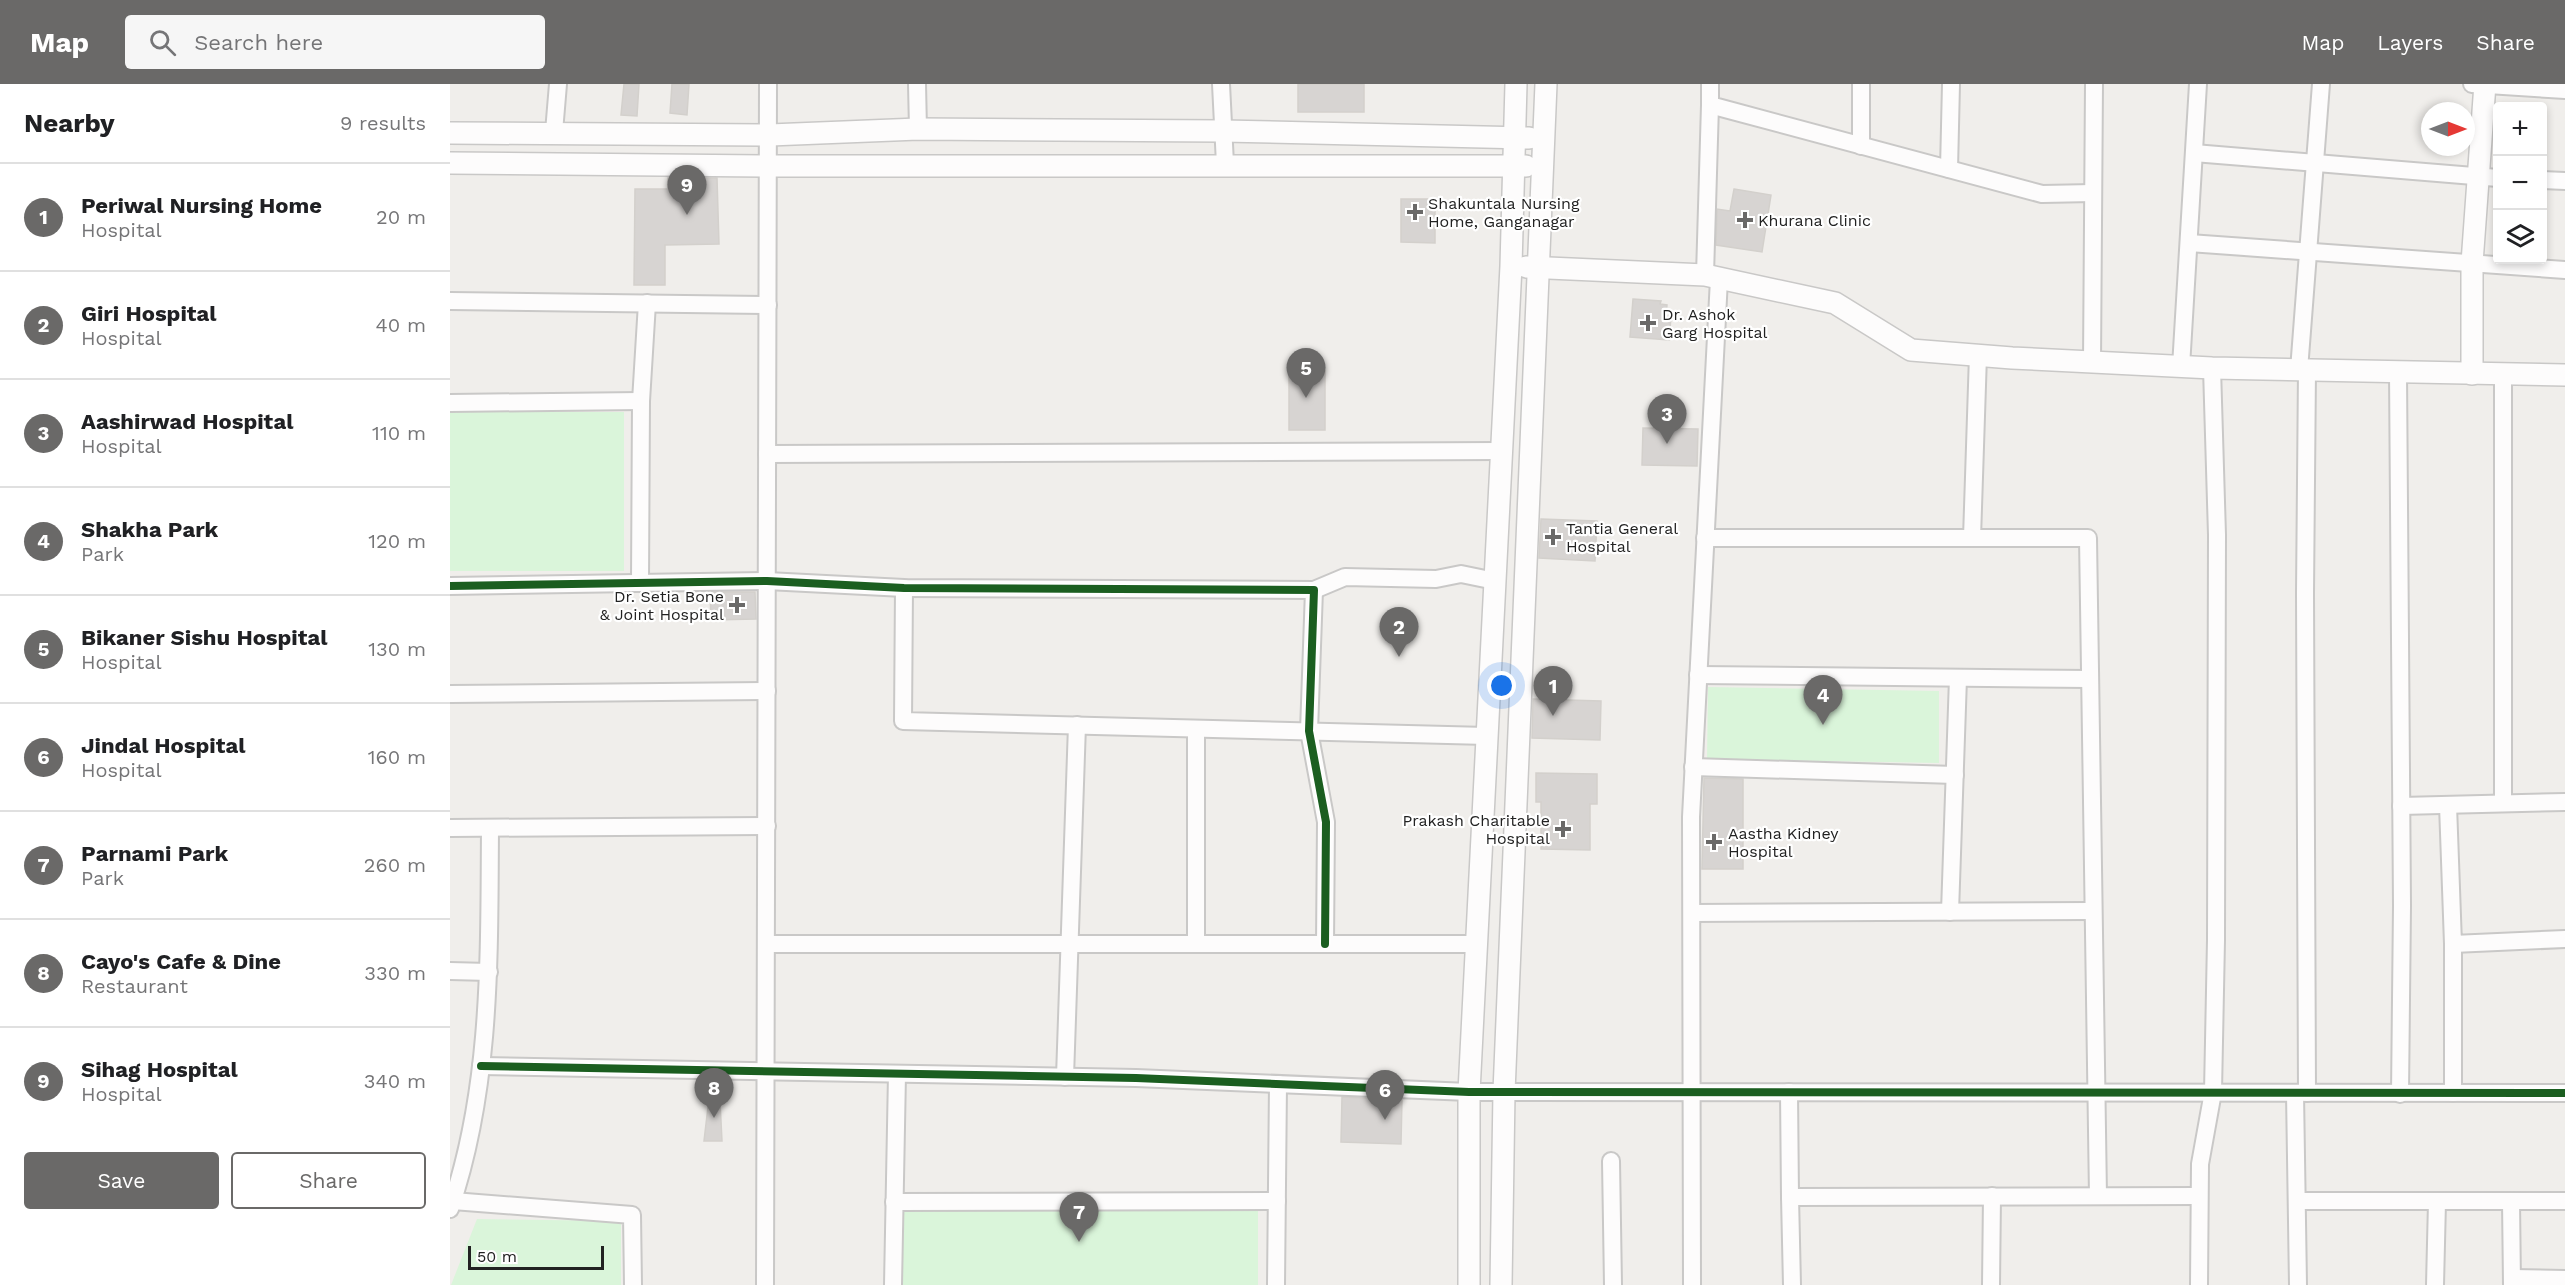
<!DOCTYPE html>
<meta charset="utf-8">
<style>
:root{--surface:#fff;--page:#f6f6f6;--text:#202124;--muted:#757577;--line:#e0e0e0;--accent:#6a6968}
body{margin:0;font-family:"Work Sans",sans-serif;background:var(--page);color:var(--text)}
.controls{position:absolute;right:18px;top:18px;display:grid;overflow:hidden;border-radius:6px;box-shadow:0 3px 9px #0003}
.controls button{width:54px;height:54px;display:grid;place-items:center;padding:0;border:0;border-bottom:2px solid var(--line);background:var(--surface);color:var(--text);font:30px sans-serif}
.compass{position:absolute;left:1971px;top:18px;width:54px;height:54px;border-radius:50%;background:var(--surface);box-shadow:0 3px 9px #0003;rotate:90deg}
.scale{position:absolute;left:18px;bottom:15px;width:136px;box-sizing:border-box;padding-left:6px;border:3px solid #222;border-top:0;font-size:16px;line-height:21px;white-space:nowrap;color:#222;-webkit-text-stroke:4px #fff;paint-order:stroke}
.you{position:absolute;left:1052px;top:602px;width:21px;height:21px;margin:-15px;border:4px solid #fff;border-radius:50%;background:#1a73e8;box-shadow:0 0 0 9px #1a73e833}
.badge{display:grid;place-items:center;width:39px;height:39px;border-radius:50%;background:var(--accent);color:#fff;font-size:20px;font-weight:700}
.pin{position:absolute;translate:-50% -50px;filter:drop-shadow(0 2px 3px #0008)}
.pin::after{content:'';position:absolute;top:32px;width:21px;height:18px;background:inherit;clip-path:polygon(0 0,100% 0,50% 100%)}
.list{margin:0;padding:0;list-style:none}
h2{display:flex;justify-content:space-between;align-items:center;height:78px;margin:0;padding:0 24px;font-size:26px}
h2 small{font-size:20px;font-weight:400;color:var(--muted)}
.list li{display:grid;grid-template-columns:39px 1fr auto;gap:18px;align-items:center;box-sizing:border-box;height:108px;padding:0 24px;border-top:2px solid var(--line)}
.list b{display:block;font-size:22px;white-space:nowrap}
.list p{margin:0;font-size:20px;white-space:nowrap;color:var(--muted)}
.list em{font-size:20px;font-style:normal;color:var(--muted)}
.actions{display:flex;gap:12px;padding:18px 24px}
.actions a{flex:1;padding:14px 0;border:2px solid var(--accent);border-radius:6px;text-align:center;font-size:21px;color:var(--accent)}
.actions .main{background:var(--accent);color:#fff}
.icon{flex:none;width:33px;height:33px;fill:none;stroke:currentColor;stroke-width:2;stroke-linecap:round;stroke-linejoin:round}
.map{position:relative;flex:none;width:2115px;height:1201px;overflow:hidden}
header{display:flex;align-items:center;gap:36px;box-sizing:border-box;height:84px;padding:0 30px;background:var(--accent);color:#fff}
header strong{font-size:28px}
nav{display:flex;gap:33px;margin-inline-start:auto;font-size:21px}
.search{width:420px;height:54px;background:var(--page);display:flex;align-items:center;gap:15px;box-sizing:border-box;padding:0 21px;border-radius:6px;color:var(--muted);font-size:22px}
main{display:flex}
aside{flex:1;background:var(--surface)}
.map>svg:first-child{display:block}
</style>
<header>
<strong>Map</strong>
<div class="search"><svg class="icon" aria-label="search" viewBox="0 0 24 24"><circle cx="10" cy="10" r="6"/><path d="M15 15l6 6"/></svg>Search here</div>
<nav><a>Map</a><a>Layers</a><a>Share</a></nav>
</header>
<main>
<aside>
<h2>Nearby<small>9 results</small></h2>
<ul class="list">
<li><span class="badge">1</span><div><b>Periwal Nursing Home</b><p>Hospital</p></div><em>20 m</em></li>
<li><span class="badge">2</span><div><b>Giri Hospital</b><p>Hospital</p></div><em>40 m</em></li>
<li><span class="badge">3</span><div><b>Aashirwad Hospital</b><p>Hospital</p></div><em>110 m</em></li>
<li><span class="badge">4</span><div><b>Shakha Park</b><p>Park</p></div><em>120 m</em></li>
<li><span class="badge">5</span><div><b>Bikaner Sishu Hospital</b><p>Hospital</p></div><em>130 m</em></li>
<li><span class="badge">6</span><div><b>Jindal Hospital</b><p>Hospital</p></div><em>160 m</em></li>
<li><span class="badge">7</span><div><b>Parnami Park</b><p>Park</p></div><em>260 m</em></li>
<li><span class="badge">8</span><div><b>Cayo's Cafe &amp; Dine</b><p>Restaurant</p></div><em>330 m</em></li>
<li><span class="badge">9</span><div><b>Sihag Hospital</b><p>Hospital</p></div><em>340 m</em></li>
</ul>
<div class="actions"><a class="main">Save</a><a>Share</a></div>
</aside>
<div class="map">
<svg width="2115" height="1201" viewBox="0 0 2115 1201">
<rect width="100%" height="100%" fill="#f0eeeb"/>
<!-- park -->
<g fill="#daf5da">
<rect x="0" y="328" width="174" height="159"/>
<path d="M 1258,603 L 1489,607 L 1489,679 L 1257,675 Z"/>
<path d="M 808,1113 L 808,1201 L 450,1201 L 449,1115 Z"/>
<path d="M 27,1135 L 171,1137 L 171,1201 L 1,1201 Z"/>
</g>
<!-- building -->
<g fill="#d7d4d2" stroke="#d3d0cc" stroke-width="1.5">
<path d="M 174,0 L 189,0 L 187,32 L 171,31 Z"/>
<path d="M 222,0 L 239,0 L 237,31 L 220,29 Z"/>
<rect x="848" y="0" width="66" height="28"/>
<path d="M 218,94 L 267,94 L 269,160 L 215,161 L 215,201 L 184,201 L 185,105 L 218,105 Z"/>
<path d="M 1284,105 L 1321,111 L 1312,168 L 1266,161 L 1267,125 L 1280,127 Z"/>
<path d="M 951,115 L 985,115 L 985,159 L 951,158 Z"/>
<path d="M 1183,215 L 1211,217 L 1210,220 L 1217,221 L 1216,232 L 1221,233 L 1219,256 L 1180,253 Z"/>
<rect x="839" y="287" width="36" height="59"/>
<path d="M 1193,344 L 1248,345 L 1247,382 L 1192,381 Z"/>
<path d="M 1091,435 L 1147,437 L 1145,477 L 1089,474 Z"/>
<path d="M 260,508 L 305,508 L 306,535 L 261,536 Z"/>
<path d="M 1083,615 L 1151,617 L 1150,656 L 1082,654 Z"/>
<path d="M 1086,689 L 1147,690 L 1147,720 L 1140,720 L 1140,766 L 1091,765 L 1091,718 L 1086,718 Z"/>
<path d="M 1254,694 L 1293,695 L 1293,785 L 1252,785 Z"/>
<path d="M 261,997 L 269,997 L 272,1057 L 254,1057 Z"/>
<path d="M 892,1013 L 952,1016 L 951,1060 L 891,1058 Z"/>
</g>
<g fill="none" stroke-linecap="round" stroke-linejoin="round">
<!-- minor casing -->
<g stroke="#c9c8c7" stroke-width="20">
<g id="minor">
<path d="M 467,0 L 468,45"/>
<path d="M 771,0 L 775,80"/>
<path d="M 1260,0 L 1260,21 L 1592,110 L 1643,109"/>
<path d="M 2022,0 L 2115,6"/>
<path d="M 104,48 L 108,0"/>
<path d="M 1411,62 L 1411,0"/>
<path d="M 1744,69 L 2048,94"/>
<path d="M 1499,85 L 1501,0"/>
<path d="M 2092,96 L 2115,97"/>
<path d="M 1739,159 L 2115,186"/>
<path d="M 1255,191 L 1260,21"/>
<path d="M 0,217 L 318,221"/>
<path d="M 1642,278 L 1644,0"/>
<path d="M 1731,283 L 1748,0"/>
<path d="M 1849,286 L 1871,0"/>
<path d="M 1948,288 L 1952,822 L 1950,1010"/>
<path d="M 0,319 L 191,317"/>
<path d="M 317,370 L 1051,367"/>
<path d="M 1255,454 L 1638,454 L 1648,1112"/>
<path d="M 1522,454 L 1528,271"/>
<path d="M 190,499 L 191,317 L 197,219"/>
<path d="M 0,502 L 317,497 L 454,504 L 864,506 L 859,647 L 876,738 L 875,860"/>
<path d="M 454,504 L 453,637 L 1037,652"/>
<path d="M 864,506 L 895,493 L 986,495 L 1011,490 L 1045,497"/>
<path d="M 1248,591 L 1639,595"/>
<path d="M 0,610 L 317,607"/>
<path d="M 746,645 L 746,859"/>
<path d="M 1243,683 L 1505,691"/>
<path d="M 2053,719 L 2053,292"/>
<path d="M 1998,721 L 2003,860 L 2115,855"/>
<path d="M 1951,722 L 2115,718"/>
<path d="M 0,744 L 317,742"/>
<path d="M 1500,828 L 1508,594"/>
<path d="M 1242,829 L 1642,827"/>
<path d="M 317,860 L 1026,860"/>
<path d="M 2003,860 L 2003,1009"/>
<path d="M 0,887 L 39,888"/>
<path d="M 31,982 L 686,994 L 1019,1008 L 2115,1009"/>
<path d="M 615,993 L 627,641"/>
<path d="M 1339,1008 L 1340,1113 L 1749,1112"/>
<path d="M 1845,1009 L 1848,1201"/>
<path d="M 1857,1009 L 1855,509 L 1857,286"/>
<path d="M 1161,1077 L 1163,1201"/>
<path d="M 1340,1113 L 1342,1201"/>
<path d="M 3,1117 L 182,1131 L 183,1201"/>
<path d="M 1847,1117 L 2115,1117"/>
<path d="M 2061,1117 L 2062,1201"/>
<path d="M 444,1118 L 827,1117"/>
<path d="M 0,1125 C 42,1002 39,871 40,744"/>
<path d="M 2062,1194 L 2115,1195"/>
<path d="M 315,1201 L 318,0"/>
<path d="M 443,1201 L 447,990"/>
<path d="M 826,1201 L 828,1000"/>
<path d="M 1242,1201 L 1241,733 L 1269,195"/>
<path d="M 1541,1201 L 1542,1112"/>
<path d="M 1749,1201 L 1750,1080 L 1763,1008 L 1766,856 L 1767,451 L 1762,284"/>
<path d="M 1985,1201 L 1987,1118"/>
</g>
</g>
<!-- tertiary casing -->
<g stroke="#c9c8c7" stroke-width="24">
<g id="tertiary">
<path d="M 0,49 L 320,51 L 468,45 L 773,47 L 1079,54"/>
<path d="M 0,79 L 320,82 L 1076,82"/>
<path d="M 1076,183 L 1255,191 L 1385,219 L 1461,266 L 1562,274 L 1762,284 L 2115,291"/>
<path d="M 2022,290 L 2022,179 L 2035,0"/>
<path d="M 1019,1201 L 1019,1008 L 1061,182 L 1066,0"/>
<path d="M 1051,1201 L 1054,1008 L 1096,0"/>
</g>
</g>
<!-- minor -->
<use href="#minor" stroke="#fdfcfc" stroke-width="16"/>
<!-- tertiary -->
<use href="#tertiary" stroke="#fdfcfc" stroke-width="21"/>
<!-- cycleway casing -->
<g stroke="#fff" stroke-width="11">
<g id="cycleway">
<path d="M 0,502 L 317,497 L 454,504 L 864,506 L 859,647 L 876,738 L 875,860"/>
<path d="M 31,982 L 686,994 L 1019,1008 L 2115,1009"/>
</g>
</g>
<!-- cycleway -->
<use href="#cycleway" stroke="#1b5e20" stroke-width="8"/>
</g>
<!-- markers -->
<g fill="#6a6968" stroke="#fff" stroke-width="2">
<path d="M962 119h6v6h6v6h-6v6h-6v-6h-6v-6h6z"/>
<path d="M1292 127h6v6h6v6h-6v6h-6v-6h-6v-6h6z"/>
<path d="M1195 230h6v6h6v6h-6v6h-6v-6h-6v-6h6z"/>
<path d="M1100 444h6v6h6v6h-6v6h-6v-6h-6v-6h6z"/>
<path d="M284 512h6v6h6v6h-6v6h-6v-6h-6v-6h6z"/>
<path d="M1110 736h6v6h6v6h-6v6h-6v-6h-6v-6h6z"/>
<path d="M1261 749h6v6h6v6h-6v6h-6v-6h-6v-6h6z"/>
</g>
<g text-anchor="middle" stroke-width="4.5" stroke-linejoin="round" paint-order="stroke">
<!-- poi labels -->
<g font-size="16" fill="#222" stroke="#fff" text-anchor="start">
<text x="978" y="125">Shakuntala Nursing<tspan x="978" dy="18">Home, Ganganagar</tspan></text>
<text x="1308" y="142">Khurana Clinic</text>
<text x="1212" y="236">Dr. Ashok<tspan x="1212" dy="18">Garg Hospital</tspan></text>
<text x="1116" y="450">Tantia General<tspan x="1116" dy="18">Hospital</tspan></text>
<text x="274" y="518" text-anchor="end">Dr. Setia Bone<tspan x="274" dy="18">&amp; Joint Hospital</tspan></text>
<text x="1100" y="742" text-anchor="end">Prakash Charitable<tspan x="1100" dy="18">Hospital</tspan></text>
<text x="1278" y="755">Aastha Kidney<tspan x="1278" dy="18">Hospital</tspan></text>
</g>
</g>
</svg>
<div class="controls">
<button>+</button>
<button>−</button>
<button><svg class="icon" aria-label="layers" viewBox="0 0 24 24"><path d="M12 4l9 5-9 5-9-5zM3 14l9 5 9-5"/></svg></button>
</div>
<svg class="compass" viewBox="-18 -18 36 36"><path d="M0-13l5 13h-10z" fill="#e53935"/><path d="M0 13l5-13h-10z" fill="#757577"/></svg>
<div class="scale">50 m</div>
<div class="you"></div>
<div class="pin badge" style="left:1103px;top:632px">1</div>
<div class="pin badge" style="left:949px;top:573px">2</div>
<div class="pin badge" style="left:1217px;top:360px">3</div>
<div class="pin badge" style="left:1373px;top:641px">4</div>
<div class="pin badge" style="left:856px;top:314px">5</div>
<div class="pin badge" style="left:935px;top:1036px">6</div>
<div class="pin badge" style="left:629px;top:1158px">7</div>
<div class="pin badge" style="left:264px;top:1034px">8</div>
<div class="pin badge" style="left:237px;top:131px">9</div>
</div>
</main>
